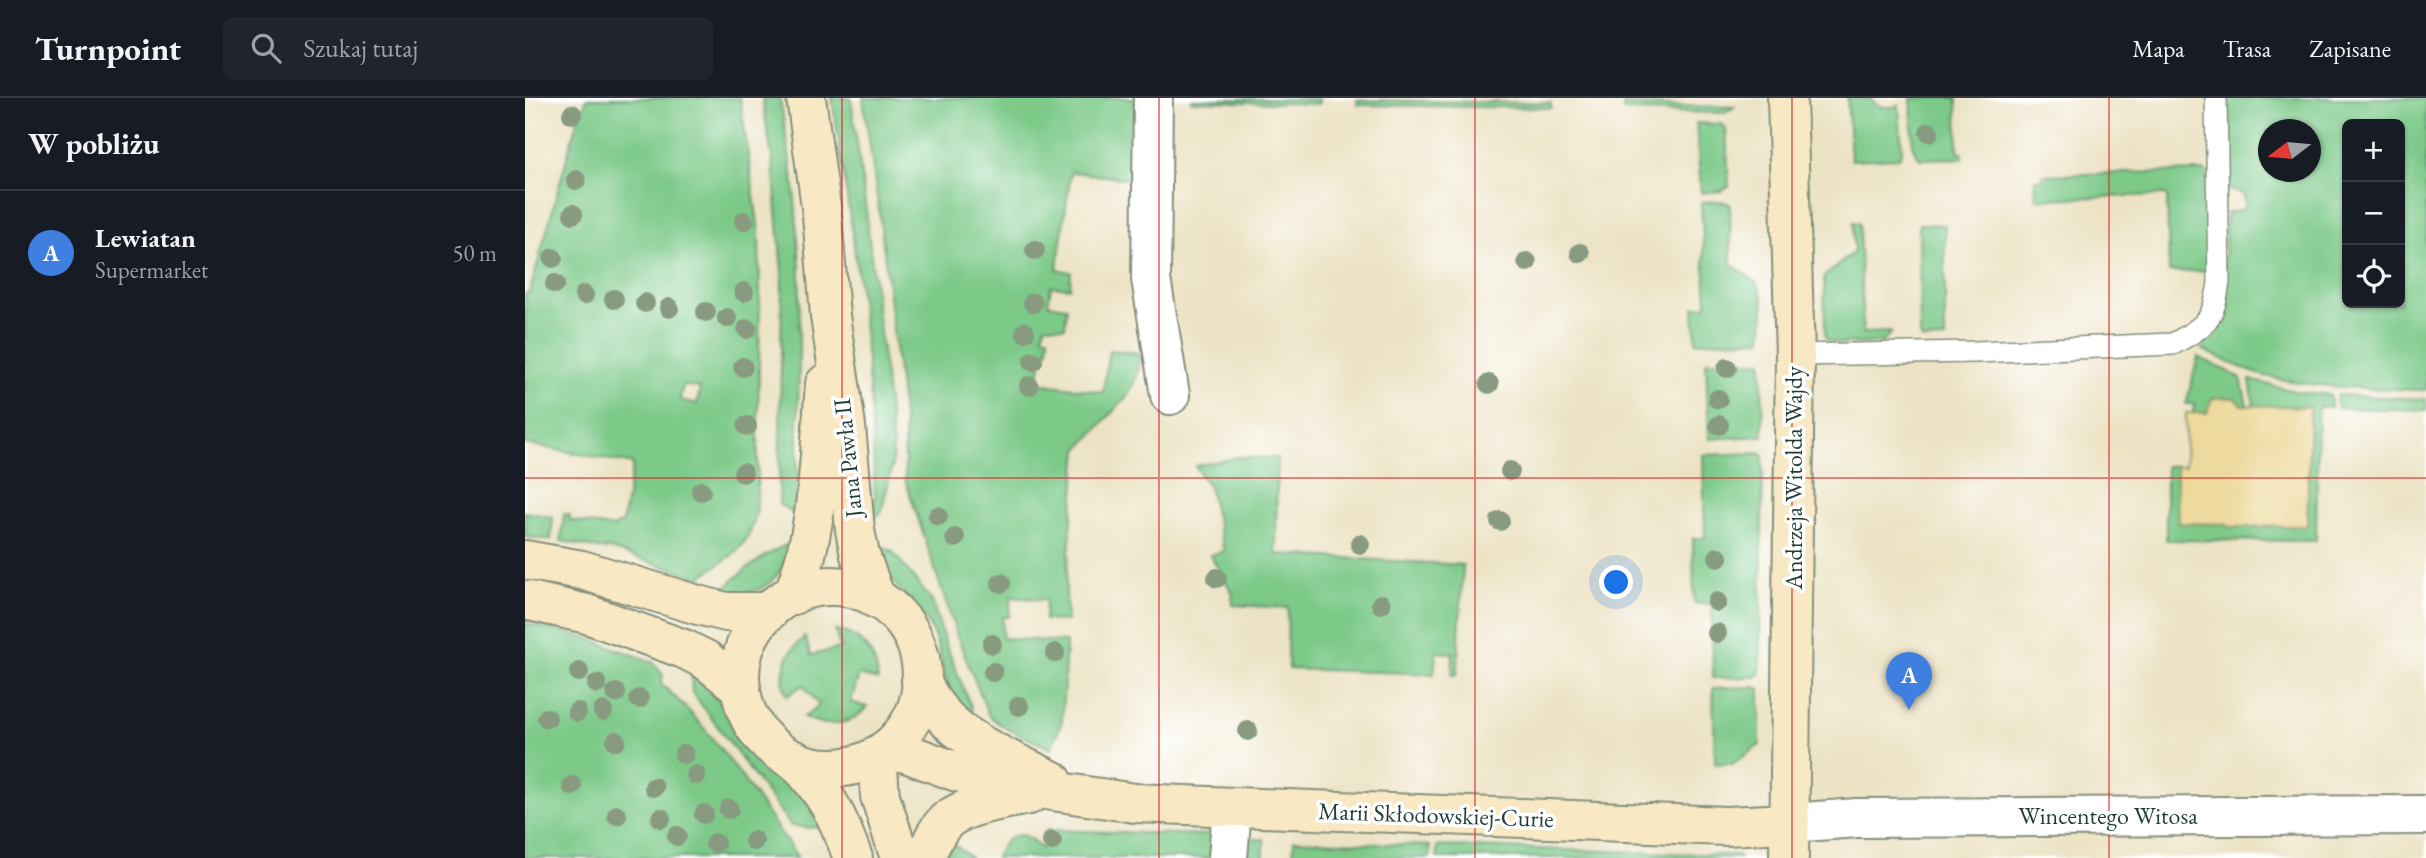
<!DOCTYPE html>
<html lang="pl">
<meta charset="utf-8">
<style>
:root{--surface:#171b24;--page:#20242c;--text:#f1f3f6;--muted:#9ea1a6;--line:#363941;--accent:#1f6fb2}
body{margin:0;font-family:"EB Garamond",serif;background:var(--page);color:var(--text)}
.controls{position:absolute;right:21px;top:21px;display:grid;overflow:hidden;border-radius:10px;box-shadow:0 2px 5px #0004}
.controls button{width:63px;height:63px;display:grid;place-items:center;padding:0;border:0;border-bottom:2px solid var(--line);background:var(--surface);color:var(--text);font:35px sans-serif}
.compass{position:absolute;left:1733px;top:21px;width:63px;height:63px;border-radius:50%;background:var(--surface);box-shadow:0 2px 5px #0004;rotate:254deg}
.you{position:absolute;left:1092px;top:485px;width:24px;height:24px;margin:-18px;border:5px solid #fff;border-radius:50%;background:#1a73e8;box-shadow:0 0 0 10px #1a73e833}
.badge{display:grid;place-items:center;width:46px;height:46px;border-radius:50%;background:var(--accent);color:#fff;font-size:23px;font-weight:700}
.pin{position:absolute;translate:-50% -58px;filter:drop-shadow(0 2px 4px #0008)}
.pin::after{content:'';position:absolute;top:37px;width:24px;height:21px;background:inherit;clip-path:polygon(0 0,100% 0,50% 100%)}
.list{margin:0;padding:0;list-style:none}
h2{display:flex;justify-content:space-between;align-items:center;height:91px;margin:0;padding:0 28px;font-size:30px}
h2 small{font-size:23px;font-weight:400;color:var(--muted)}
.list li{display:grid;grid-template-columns:46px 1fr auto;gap:21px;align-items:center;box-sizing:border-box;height:126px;padding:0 28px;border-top:2px solid var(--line)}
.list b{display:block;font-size:26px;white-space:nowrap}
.list p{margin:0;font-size:23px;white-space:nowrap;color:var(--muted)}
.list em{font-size:23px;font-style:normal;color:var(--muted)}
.icon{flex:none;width:38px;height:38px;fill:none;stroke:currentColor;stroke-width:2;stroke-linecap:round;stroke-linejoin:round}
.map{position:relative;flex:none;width:1901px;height:760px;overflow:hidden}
header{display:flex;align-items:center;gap:42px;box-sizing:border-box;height:98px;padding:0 35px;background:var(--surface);border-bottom:2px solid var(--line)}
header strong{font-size:33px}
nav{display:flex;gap:38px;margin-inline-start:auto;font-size:24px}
.search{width:490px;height:63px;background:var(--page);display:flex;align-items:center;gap:18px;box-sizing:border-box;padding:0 24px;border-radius:10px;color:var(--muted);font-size:26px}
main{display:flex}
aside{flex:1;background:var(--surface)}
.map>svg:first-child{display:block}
</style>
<header>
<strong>Turnpoint</strong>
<div class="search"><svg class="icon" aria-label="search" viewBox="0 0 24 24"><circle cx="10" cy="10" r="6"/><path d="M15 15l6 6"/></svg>Szukaj tutaj</div>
<nav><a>Mapa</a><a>Trasa</a><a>Zapisane</a></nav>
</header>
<main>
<aside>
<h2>W pobliżu<small></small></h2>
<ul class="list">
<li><span class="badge" style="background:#3f7fe0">A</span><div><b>Lewiatan</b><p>Supermarket</p></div><em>50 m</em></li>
</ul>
</aside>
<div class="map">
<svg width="1901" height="760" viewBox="0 0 1901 760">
<rect width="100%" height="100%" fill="#fff"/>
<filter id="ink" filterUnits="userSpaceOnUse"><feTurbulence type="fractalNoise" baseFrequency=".0143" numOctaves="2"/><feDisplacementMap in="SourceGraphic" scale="14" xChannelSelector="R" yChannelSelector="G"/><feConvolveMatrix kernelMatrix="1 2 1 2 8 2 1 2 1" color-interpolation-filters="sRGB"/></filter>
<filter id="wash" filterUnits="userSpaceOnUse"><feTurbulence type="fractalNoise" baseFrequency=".00686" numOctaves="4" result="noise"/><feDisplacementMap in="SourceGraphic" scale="28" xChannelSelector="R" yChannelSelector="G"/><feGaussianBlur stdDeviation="1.57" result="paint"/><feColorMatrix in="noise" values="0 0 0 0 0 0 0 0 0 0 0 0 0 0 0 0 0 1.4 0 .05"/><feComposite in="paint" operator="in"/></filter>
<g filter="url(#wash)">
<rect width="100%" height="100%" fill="#ece3c4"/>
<!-- green -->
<g fill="#7cc988" stroke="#4e835e" stroke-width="2" fill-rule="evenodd">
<path d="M 62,0 L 215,0 L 234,133 L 235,195 L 232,410 C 225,452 206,457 174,480 L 82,450 L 81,452 L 36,443 L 39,416 L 45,417 L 44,422 L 90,430 L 92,426 L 97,426 L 108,366 L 0,346 L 0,196 L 5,193 L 56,9 L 59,9 ZM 158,287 L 175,290 L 172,306 L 155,302 Z"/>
<path d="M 237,0 L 255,0 L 269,88 L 275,168 L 272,418 L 254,406 L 257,175 L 248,66 Z"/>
<path d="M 307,0 L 326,0 L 341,112 L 368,349 L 367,369 L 356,415 L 350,419 C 349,279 329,138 307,0 Z"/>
<path d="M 338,0 L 610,0 L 615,82 L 546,74 L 532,171 L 546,174 L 545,190 L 526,188 L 523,206 L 542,209 L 540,229 L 520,227 L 518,238 L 524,239 L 523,254 L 518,254 L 513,285 L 578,294 L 584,252 L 614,255 L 613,275 L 604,296 L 553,352 L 541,489 L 542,523 L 520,522 L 521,502 L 486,499 L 484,519 L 478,519 L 477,540 L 541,544 L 537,623 L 526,651 L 482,631 L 464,618 L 432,538 L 380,381 L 379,327 L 355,120 Z"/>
<path d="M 1322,0 L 1345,0 C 1352,10 1363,11 1374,7 L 1377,53 L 1374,60 L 1326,62 Z"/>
<path d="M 1386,0 L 1432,0 L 1433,53 L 1437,54 L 1438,60 L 1395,61 L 1388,50 Z"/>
<path d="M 1700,0 L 1901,0 L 1901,292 C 1847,290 1790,291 1737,277 C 1716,271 1697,261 1677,251 L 1692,226 L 1697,209 L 1701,116 L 1719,111 L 1719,96 L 1700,91 ZM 1822,26 L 1875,26 L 1875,205 L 1822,205 ZM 1744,32 L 1786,32 L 1786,74 L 1744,74 Z"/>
<path d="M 666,1 L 794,1 L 794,6 L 666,3 Z"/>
<path d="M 832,2 L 1026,5 L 1026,10 L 832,7 Z"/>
<path d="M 1098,7 L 1209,9 L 1200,15 L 1098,13 Z"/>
<path d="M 1171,25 L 1196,26 L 1201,30 L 1204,88 L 1196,93 L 1176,95 Z"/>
<path d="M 1679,73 L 1682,76 L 1683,173 L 1644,174 L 1642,97 L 1511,101 L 1510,81 L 1518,81 L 1518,77 Z"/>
<path d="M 1196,103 L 1205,106 L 1206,166 C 1214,172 1223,177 1230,184 C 1243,196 1238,225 1237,241 L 1171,244 L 1169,209 L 1182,208 L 1176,104 Z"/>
<path d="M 1328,124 L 1334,124 L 1338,235 L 1366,234 L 1357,245 L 1315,246 L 1302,242 L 1300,237 L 1299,179 L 1329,154 Z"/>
<path d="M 1394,126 L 1420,127 L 1420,241 L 1397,242 L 1395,237 Z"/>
<path d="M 1673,259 L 1716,280 L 1722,307 L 1682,315 L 1668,315 L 1669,306 L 1661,306 Z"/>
<path d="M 1181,263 L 1237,263 L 1238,338 L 1184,341 Z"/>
<path d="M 1725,282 L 1774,294 L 1805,297 L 1806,309 L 1793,309 L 1791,443 L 1641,442 L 1641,368 L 1651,368 L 1654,425 L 1701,426 L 1705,429 L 1782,428 L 1785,309 L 1729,308 Z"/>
<path d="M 1812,297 L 1901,301 L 1901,312 L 1812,310 Z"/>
<path d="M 1233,355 L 1238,357 L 1235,576 L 1230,579 L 1188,580 L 1187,506 L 1169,506 L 1168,440 L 1180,440 L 1178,357 Z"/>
<path d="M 714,359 L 752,360 L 751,456 L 938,467 L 932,577 L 927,577 L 928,555 L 911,554 L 909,576 L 764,571 L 762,553 L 763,510 L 708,507 L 707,494 L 685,457 L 699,453 L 684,389 L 670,368 Z"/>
<path d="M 0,414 L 28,419 L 26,442 L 0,439 Z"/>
<path d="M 271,443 C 252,483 242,499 194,496 C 215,474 243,453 271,443 Z"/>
<path d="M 350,446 L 367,453 L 407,503 L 420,545 L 447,611 L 447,621 C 412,591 424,570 407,533 C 398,512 380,499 366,481 C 358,471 355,458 350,446 Z"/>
<path d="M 0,525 L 62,540 L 128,564 L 138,577 L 136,586 C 191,634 231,701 273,760 L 0,760 Z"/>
<path d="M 310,532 C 336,536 352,556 353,582 L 334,577 L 326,604 L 342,609 C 325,629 301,630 279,619 L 294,607 L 278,587 L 262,598 C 253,576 261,553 280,539 L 286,557 L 315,550 Z"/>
<path d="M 166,571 L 193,593 L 208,630 L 222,652 L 234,665 L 272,690 L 299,728 L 285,730 L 266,728 L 167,594 Z"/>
<path d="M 1230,589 L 1235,591 L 1235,647 L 1207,666 L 1190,666 L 1188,590 Z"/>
<path d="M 522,732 L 688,737 L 690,760 L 471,760 C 482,734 496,729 516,750 L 523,744 L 518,737 Z"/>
<path d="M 724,741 L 739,741 L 739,760 L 716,760 Z"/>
<path d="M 769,742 L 905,748 L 905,760 L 768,760 Z"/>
<path d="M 426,744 L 445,759 L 445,760 L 418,760 Z"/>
<path d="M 912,748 L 1212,757 L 1215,760 L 912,760 Z"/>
</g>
<!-- sand -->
<path fill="#eeda9e" stroke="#868c69" stroke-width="2" d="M 1687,300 L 1710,300 L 1717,307 L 1785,309 L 1782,428 L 1705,429 L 1701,426 L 1653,425 L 1651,368 L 1660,368 L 1661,315 L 1682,315 Z"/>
</g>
<g filter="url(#ink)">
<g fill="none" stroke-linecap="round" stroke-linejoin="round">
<!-- lane casing -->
<g stroke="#86907c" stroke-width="24">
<path id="lane" d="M 1270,257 L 1450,254 L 1648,246 C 1681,228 1689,222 1694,184 L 1691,0"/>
</g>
<!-- street casing -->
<g stroke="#86907c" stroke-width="42">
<g id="street">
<path d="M 628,0 L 626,181 L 645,297"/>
<path d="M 1265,725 L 1332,720 L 1901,717"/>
<path d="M 703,760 L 707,709"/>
</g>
</g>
<!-- secondary casing -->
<g stroke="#86907c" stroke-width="42">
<g id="secondary">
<path d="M 281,0 L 297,116 L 305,218 L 321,328 L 330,432 L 335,457 L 351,501"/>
<path d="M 1262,0 L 1270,257 L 1264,760"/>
<path d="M 0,462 L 57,472 L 173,507 L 201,514 L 243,514"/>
<circle cx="306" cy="579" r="91"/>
<path d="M 268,497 C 295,431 294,356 300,286"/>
<path d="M 0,502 L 62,516 L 159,551 L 181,562 L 216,590"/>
<path d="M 396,583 C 402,594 407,606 416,615 C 441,645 493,665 528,683"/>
<path d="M 360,652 L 381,655 L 432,674 L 473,685 L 610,705 L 1201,728 L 1265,725"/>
<path d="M 352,657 L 355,698 L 375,760"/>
<path d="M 270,662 C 302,697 312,716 328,760"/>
<path d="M 400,760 C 405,748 410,735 419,725 C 436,707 480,702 504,697"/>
</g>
</g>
<!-- lane -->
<use href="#lane" stroke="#fff" stroke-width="21"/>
<!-- street -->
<use href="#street" stroke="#fff" stroke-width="38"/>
<!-- secondary -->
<use href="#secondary" stroke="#f8e8c3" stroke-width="38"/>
</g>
<!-- trees -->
<g fill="#889b80">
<circle cx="47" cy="16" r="10"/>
<circle cx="1404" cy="34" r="10"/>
<circle cx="51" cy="82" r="10"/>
<circle cx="48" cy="116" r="10"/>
<circle cx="219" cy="123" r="10"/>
<circle cx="510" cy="152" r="10"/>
<circle cx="1055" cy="155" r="10"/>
<circle cx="28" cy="160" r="10"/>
<circle cx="1002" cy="164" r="10"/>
<circle cx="30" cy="186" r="10"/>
<circle cx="219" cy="194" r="10"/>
<circle cx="59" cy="197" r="10"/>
<circle cx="89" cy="201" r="10"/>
<circle cx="120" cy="205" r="10"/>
<circle cx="508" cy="205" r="10"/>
<circle cx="144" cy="210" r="10"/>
<circle cx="181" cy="214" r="10"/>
<circle cx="202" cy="220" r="10"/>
<circle cx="222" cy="231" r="10"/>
<circle cx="500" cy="234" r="10"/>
<circle cx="508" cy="263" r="10"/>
<circle cx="218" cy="269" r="10"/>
<circle cx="1202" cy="270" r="10"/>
<circle cx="964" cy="286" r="10"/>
<circle cx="504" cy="288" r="10"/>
<circle cx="1193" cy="301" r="10"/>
<circle cx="1194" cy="327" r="10"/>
<circle cx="222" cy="328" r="10"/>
<circle cx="985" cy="373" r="10"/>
<circle cx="218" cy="375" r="10"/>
<circle cx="176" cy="393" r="10"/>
<circle cx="413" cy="418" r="10"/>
<circle cx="975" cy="423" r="10"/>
<circle cx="430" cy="440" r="10"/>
<circle cx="835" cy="446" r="10"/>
<circle cx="1193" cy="459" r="10"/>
<circle cx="692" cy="480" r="10"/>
<circle cx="476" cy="485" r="10"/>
<circle cx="1192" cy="504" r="10"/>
<circle cx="856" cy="506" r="10"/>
<circle cx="1192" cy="535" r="10"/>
<circle cx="467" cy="546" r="10"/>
<circle cx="530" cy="555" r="10"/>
<circle cx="54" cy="574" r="10"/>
<circle cx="468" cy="574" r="10"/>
<circle cx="72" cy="586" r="10"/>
<circle cx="91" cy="595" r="10"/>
<circle cx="114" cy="601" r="10"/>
<circle cx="494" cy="608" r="10"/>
<circle cx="78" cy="613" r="10"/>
<circle cx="52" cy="614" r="10"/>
<circle cx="22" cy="620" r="10"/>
<circle cx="723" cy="633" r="10"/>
<circle cx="91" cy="643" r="10"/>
<circle cx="159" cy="656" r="10"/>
<circle cx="171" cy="677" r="10"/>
<circle cx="47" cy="688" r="10"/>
<circle cx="129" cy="689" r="10"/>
<circle cx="204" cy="711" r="10"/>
<circle cx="179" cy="716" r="10"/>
<circle cx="92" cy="717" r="10"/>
<circle cx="136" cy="720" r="10"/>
<circle cx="152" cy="738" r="10"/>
<circle cx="229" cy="743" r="10"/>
<circle cx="527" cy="743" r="10"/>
<circle cx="190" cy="745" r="10"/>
</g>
</g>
<!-- grid -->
<path fill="none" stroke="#d62828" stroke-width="2" stroke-opacity="0.55" d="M 317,0 L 317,760M 634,0 L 634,760M 950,0 L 950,760M 1267,0 L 1267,760M 1584,0 L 1584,760M 0,380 L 1901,380"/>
<g text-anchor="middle" stroke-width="7" stroke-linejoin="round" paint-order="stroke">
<!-- street labels -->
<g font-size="24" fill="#1f3d34" stroke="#fff">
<text transform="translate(323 360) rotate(-96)" y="8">Jana Pawła II</text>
<text transform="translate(1269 380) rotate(-90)" y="8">Andrzeja Witolda Wajdy</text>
<text transform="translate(911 717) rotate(2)" y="8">Marii Skłodowskiej-Curie</text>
<text x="1583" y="726">Wincentego Witosa</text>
</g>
</g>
</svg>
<div class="controls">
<button>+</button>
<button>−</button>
<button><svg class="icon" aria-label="locate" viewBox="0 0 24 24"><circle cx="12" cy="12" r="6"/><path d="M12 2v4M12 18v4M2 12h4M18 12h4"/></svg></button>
</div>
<svg class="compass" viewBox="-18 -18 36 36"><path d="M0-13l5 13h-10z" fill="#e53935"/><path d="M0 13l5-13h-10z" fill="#9ea1a6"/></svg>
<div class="you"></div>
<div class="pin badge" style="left:1384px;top:612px;background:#3f7fe0">A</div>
</div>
</main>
